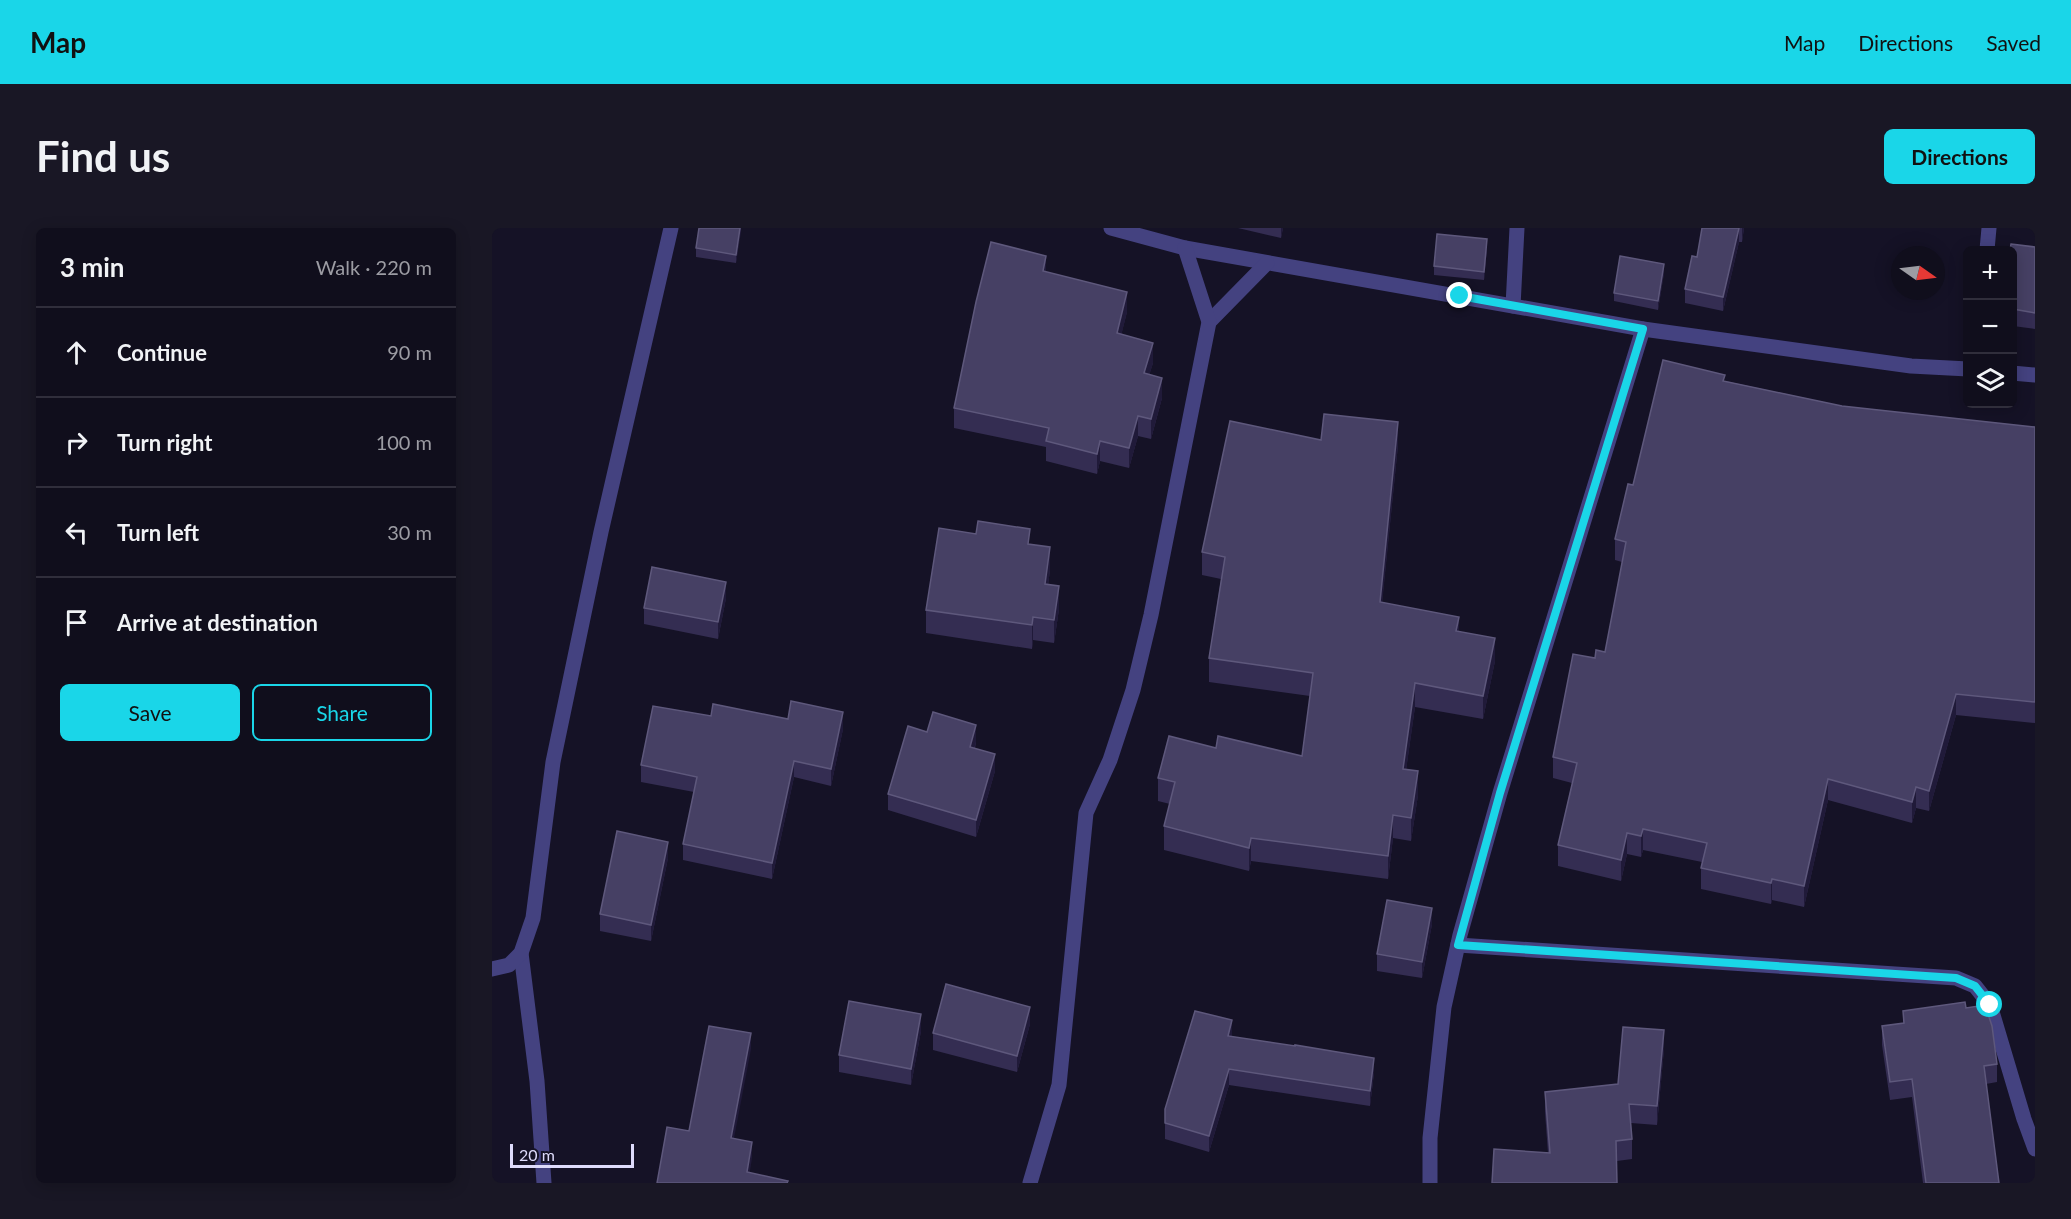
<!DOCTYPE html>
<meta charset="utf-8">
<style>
:root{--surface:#100e1c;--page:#191725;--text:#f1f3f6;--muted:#9c9ca3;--line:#302e3b;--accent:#1ad6e8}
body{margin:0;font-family:Lato,sans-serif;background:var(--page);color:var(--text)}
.controls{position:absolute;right:18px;top:18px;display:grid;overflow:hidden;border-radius:9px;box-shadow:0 3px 15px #0003}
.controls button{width:54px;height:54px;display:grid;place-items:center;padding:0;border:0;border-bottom:2px solid var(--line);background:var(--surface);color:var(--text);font:30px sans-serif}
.compass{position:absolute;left:1399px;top:18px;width:54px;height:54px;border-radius:50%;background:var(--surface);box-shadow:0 3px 15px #0003;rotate:104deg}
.scale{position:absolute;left:18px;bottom:15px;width:124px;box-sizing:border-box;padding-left:6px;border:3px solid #dedbfb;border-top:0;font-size:16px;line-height:21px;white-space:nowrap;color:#dedbfb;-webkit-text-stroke:4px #151226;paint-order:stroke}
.stop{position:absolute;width:18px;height:18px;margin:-14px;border:4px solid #1ad6e8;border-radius:50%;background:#fff}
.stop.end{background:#1ad6e8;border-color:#fff;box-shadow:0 2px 6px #0008}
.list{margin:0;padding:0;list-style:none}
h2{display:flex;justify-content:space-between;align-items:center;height:78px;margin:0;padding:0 24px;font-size:26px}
h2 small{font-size:20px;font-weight:400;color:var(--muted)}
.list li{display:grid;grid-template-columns:39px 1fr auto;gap:18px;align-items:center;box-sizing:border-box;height:90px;padding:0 24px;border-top:2px solid var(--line)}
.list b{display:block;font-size:22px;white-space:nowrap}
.list em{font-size:20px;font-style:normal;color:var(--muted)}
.actions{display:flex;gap:12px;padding:18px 24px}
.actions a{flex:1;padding:14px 0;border:2px solid var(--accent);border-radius:9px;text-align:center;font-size:21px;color:var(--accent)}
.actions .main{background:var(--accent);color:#111}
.icon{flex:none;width:33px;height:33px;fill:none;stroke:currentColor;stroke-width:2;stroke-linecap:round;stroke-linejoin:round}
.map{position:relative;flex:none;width:1543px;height:955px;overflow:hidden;border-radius:9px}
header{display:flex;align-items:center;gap:36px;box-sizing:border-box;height:84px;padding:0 30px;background:var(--accent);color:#111}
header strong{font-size:28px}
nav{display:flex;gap:33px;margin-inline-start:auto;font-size:21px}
.intro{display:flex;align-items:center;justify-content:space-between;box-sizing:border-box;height:144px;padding:0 36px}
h1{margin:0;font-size:42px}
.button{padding:15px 27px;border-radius:9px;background:var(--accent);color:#111;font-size:21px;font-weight:700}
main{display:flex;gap:36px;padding:0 36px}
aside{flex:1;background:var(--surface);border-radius:9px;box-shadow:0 3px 15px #0003}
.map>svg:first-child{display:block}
</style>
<header>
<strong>Map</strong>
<nav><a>Map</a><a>Directions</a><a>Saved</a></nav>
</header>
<div class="intro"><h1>Find us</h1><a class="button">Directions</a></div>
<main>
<aside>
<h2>3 min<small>Walk · 220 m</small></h2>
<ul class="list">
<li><svg class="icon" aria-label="ahead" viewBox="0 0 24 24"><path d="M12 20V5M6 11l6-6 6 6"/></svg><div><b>Continue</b></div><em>90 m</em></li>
<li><svg class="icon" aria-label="right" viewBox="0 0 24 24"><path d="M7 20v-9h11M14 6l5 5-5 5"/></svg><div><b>Turn right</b></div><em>100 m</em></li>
<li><svg class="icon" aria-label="left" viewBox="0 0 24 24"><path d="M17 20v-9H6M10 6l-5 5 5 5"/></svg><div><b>Turn left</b></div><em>30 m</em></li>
<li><svg class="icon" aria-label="arrive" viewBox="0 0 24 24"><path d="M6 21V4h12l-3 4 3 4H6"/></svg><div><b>Arrive at destination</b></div></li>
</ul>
<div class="actions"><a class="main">Save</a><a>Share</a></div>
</aside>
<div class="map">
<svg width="1543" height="955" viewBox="0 0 1543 955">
<rect width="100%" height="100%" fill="#151226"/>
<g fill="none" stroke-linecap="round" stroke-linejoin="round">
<!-- minor -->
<g stroke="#444280" stroke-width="15">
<path d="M 619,0 L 693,20 L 1151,101 L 1419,138 L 1476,141"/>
<path d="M 1495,22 L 1497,0"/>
<path d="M 1021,78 L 1025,0"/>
<path d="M 717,94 L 775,35"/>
<path d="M 1520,145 L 1543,147"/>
<path d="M 966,717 L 1464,750 L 1483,758 L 1498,777 L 1532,891 L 1543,921"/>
<path d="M 29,725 L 45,853 L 52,955"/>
<path d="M 0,741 L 17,737 L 29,725 L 41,690 L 61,534 L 109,304 L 179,0"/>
<path d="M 538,955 L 567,857 L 594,585 L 618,532 L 641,462 L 659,387 L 717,94 L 693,20"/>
<path d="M 938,955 L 938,910 L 952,779 L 968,707 L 1008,565 L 1151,101"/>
</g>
</g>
<!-- wall -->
<g fill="#342d52">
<path d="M 249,0 L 244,35 L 204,29 L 204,20 Z"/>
<path d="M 746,0 L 791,0 L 789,10 Z"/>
<path d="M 1210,0 L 1252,0 L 1250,14 L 1247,14 L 1231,83 L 1193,75 L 1193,61 L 1205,29 Z"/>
<path d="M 1543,19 L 1543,101 L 1521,98 L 1521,22 Z"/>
<path d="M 995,20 L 992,52 L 942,47 L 942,38 Z"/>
<path d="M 554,44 L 635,84 L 629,107 L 661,135 L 657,147 L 670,170 L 659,211 L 646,208 L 637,240 L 608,233 L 605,246 L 554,233 L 554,219 L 462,200 L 462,180 Z"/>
<path d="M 1172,45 L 1166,82 L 1122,73 L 1122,65 Z"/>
<path d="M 1233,153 L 1350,178 L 1543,199 L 1543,495 L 1464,487 L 1437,583 L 1424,580 L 1420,595 L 1336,572 L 1312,679 L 1280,672 L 1279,676 L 1209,661 L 1209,640 L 1210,634 L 1151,622 L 1149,629 L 1135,626 L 1129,653 L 1066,638 L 1066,617 L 1080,555 L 1061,550 L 1061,529 L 1103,430 L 1113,424 L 1130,334 L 1123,332 L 1123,311 L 1141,257 Z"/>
<path d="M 829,212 L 906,217 L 890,374 L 967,403 L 1003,433 L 991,491 L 923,479 L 914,542 L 926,567 L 919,613 L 901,610 L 896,651 L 759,633 L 757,643 L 672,622 L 672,598 L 678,576 L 666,573 L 666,550 L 724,520 L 810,528 L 818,468 L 717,454 L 717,430 L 729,351 L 710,347 L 710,324 Z"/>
<path d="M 538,316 L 558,342 L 556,357 L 567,381 L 562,415 L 541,412 L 540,421 L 434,405 L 434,382 Z"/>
<path d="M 234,370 L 226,411 L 152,396 L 152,380 Z"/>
<path d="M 219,488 L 296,491 L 351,501 L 339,558 L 302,549 L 280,651 L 191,632 L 191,616 L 202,564 L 149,554 L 149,537 Z"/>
<path d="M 435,504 L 484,514 L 483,520 L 503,543 L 484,609 L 396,582 L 396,566 Z"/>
<path d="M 176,630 L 159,713 L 108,703 L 108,686 Z"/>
<path d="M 940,696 L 930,750 L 885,743 L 885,726 Z"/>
<path d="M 1474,780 L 1505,836 L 1505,854 L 1494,856 L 1507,955 L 1431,955 L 1420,869 L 1398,872 L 1390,817 L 1390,798 L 1411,795 L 1411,783 Z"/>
<path d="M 538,796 L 525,844 L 441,822 L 441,805 Z"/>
<path d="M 429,803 L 419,857 L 347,844 L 347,827 Z"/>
<path d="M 740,808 L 882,845 L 878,878 L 737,857 L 717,924 L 673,911 L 673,881 Z"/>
<path d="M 1172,821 L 1165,897 L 1139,895 L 1140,911 L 1140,931 L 1125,933 L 1056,925 L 1053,884 L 1053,864 L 1126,856 Z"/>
</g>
<!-- shaded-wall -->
<g fill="#201a39">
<path d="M 248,0 L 249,4 L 244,35 L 244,27 Z"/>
<path d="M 789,0 L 791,0 L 789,10 Z"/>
<path d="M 1247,0 L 1247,14 L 1231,83 L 1231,69 Z"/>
<path d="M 1250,0 L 1252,0 L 1250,14 Z"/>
<path d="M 995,11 L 995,20 L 992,52 L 992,44 Z"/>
<path d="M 554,28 L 554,48 L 551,43 Z"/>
<path d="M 1172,36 L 1172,45 L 1166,82 L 1166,73 Z"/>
<path d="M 635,64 L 635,84 L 625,125 L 625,105 Z"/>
<path d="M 661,115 L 661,135 L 652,165 L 652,145 Z"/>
<path d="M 670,150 L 670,170 L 659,211 L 659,191 Z"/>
<path d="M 646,188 L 646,208 L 637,240 L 637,220 Z"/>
<path d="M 906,194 L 906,217 L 888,397 L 888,374 Z"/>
<path d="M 608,213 L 608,233 L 605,246 L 605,226 Z"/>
<path d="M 558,319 L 558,342 L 553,379 L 553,356 Z"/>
<path d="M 234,354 L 234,370 L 226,411 L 226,394 Z"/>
<path d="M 567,358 L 567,381 L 562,415 L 562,392 Z"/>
<path d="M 541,389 L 541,412 L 540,421 L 540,397 Z"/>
<path d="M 967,389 L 967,412 L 964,403 Z"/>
<path d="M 1003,410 L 1003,433 L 991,491 L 991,468 Z"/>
<path d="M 923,455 L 923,479 L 911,564 L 911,541 Z"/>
<path d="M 1464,466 L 1464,487 L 1437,583 L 1437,563 Z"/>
<path d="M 351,484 L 351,501 L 339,558 L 339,541 Z"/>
<path d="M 484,497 L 484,514 L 478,535 L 478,519 Z"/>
<path d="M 503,526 L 503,543 L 484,609 L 484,592 Z"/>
<path d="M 302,533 L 302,549 L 280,651 L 280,635 Z"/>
<path d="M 926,543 L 926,567 L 919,613 L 919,590 Z"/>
<path d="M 1336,551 L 1336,572 L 1312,679 L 1312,658 Z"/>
<path d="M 1424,559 L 1424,580 L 1420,595 L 1420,574 Z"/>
<path d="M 901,587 L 901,610 L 896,651 L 896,628 Z"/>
<path d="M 1151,601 L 1151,622 L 1149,629 L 1149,608 Z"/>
<path d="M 1135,605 L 1135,626 L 1129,653 L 1129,632 Z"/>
<path d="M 759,610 L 759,633 L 757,643 L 757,620 Z"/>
<path d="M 176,614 L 176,630 L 159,713 L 159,697 Z"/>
<path d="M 1280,651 L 1280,672 L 1279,676 L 1279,655 Z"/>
<path d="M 940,680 L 940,696 L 930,750 L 930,734 Z"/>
<path d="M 538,779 L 538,796 L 525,844 L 525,828 Z"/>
<path d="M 429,786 L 429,803 L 419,857 L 419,841 Z"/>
<path d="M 740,792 L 740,808 L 736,823 L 736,808 Z"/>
<path d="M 1172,802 L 1172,821 L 1165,897 L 1165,878 Z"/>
<path d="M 259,805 L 259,821 L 239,926 L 239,910 Z"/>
<path d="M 882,830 L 882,845 L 878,878 L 878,863 Z"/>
<path d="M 737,841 L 737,857 L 717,924 L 717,908 Z"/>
<path d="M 260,914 L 260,930 L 256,955 L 255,944 Z"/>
</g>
<!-- building -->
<g fill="#464064" stroke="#5e587c" stroke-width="1.5">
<path d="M 207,0 L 248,0 L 244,27 L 204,20 Z"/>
<path d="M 1210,0 L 1247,0 L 1231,69 L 1193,61 L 1200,28 L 1205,29 Z"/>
<path d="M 945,6 L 995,11 L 992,44 L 942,38 Z"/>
<path d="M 499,14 L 554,28 L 551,43 L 635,64 L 625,105 L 661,115 L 652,145 L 670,150 L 659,191 L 646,188 L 637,220 L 608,213 L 605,226 L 554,213 L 557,200 L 462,180 L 484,74 Z"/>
<path d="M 1519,16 L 1543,19 L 1543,85 L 1521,81 L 1521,22 L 1518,22 Z"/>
<path d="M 1128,28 L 1172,36 L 1166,73 L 1122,65 Z"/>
<path d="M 1171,132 L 1233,147 L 1231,153 L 1350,178 L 1543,199 L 1543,474 L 1464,466 L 1437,563 L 1424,559 L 1420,574 L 1336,551 L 1312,658 L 1280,651 L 1279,655 L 1209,640 L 1215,615 L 1151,601 L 1149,608 L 1135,605 L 1129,632 L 1066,617 L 1085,535 L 1061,529 L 1081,426 L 1103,430 L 1104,422 L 1113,424 L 1134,314 L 1123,311 L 1136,256 L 1141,257 Z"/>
<path d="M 832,186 L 906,194 L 888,374 L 967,389 L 964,403 L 1003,410 L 991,468 L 923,455 L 911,541 L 926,543 L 919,590 L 901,587 L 896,628 L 759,610 L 757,620 L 672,598 L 683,554 L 666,550 L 677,508 L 724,520 L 726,508 L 810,528 L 821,445 L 717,430 L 733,329 L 710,324 L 738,193 L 829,212 Z"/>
<path d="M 486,293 L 538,301 L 536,316 L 558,319 L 553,356 L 567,358 L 562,392 L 541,389 L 540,397 L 434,382 L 447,300 L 484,306 Z"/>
<path d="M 160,339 L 234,354 L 226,394 L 152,380 Z"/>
<path d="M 299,473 L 351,484 L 339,541 L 302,533 L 280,635 L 191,616 L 205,549 L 149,537 L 161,478 L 219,488 L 221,476 L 296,491 Z"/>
<path d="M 441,484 L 484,497 L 478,519 L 503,526 L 484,592 L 396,566 L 416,498 L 435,504 Z"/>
<path d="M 125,603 L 176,614 L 159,697 L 108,686 Z"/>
<path d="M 895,672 L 940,680 L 930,734 L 885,726 Z"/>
<path d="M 454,756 L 538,779 L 525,828 L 441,805 Z"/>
<path d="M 357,773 L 429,786 L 419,841 L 347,827 Z"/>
<path d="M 1473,774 L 1474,780 L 1493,777 L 1500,798 L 1505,836 L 1492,838 L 1507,955 L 1434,955 L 1420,851 L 1398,854 L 1390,798 L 1412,795 L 1411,783 Z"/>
<path d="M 703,783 L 740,792 L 736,808 L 803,818 L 803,817 L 882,830 L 878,863 L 737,841 L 717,908 L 673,895 L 673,881 Z"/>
<path d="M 217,798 L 259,805 L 239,910 L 260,914 L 255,944 L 296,953 L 295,955 L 165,955 L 175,899 L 197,903 Z"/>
<path d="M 1131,799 L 1172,802 L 1165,878 L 1137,876 L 1140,911 L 1124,913 L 1125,955 L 1000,955 L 1002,921 L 1058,925 L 1053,864 L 1126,856 Z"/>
</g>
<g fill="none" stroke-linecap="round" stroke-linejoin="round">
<!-- route -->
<path stroke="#1ad6e8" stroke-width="8" d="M 968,68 L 1151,101 L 1008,565 L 966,717 L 1464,750 L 1483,758 L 1498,777"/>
</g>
</svg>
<div class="controls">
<button>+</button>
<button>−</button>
<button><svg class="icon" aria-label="layers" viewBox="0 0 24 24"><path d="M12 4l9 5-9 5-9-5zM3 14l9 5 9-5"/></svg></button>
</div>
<svg class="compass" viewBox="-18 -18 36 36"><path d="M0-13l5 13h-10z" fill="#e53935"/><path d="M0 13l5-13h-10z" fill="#9c9ca3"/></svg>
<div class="scale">20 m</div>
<div class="stop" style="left:1498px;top:777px"></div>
<div class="stop end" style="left:968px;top:68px"></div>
</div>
</main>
